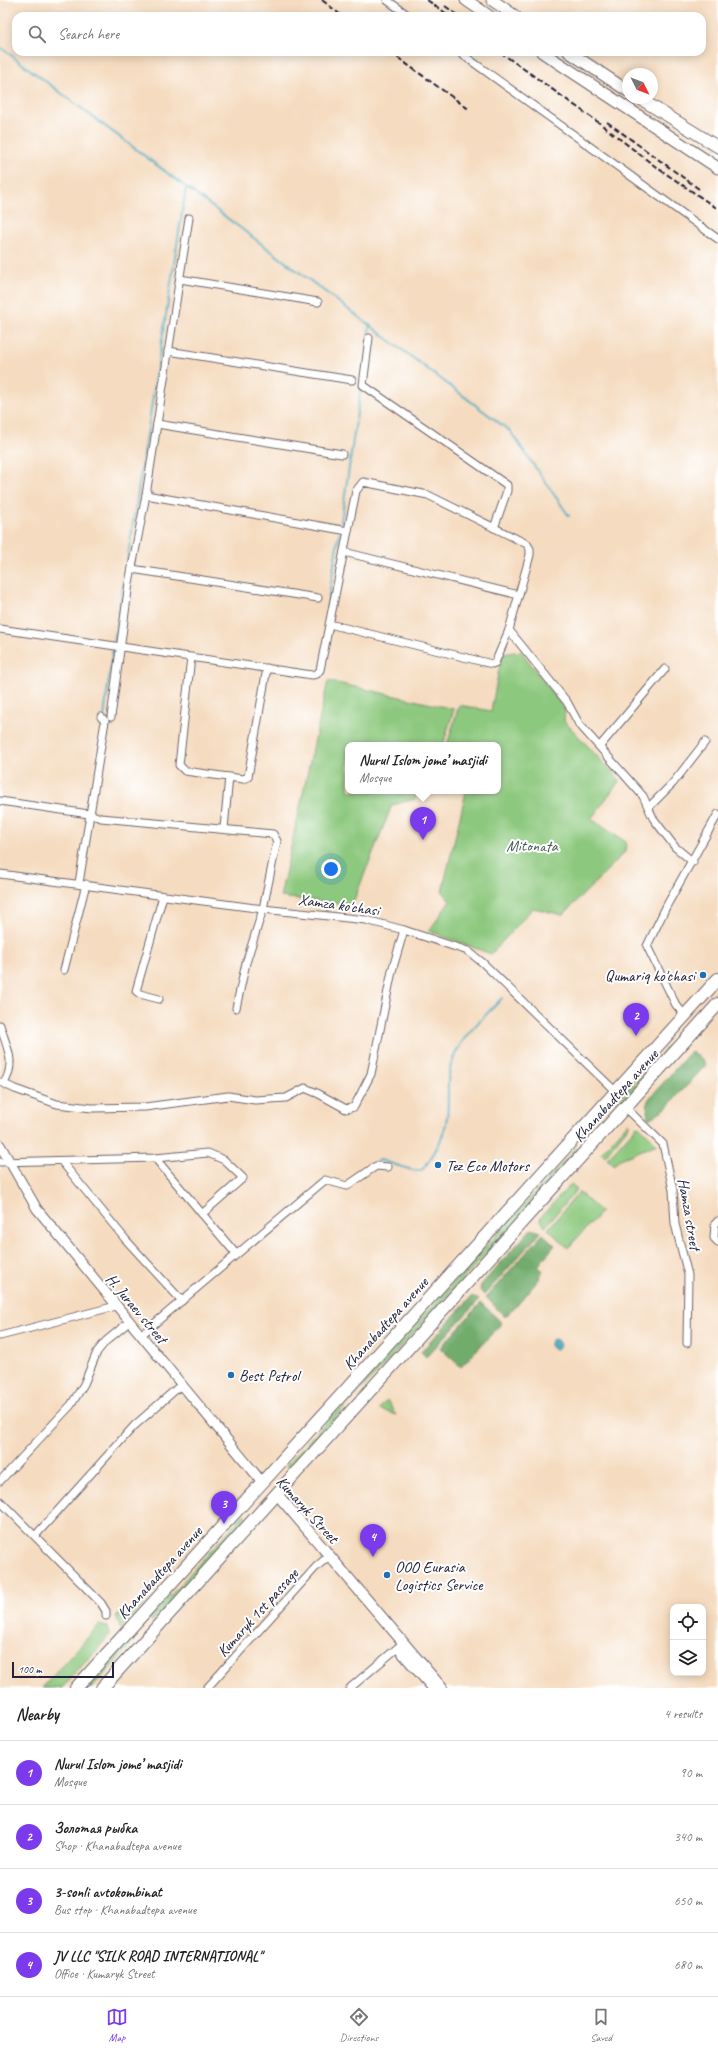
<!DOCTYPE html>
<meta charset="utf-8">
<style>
:root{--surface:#fff;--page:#f2f2f2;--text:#222;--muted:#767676;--line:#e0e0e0;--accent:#7c3aed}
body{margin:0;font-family:Caveat,sans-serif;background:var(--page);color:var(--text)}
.controls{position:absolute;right:12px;bottom:12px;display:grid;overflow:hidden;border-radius:8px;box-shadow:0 2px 10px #0003}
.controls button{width:36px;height:36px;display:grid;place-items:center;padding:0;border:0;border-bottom:1px solid var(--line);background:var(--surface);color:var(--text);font:20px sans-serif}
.compass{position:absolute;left:622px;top:68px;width:36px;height:36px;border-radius:50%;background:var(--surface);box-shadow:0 2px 10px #0003;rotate:132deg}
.scale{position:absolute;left:12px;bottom:10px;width:102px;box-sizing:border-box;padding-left:4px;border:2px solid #22223b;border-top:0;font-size:11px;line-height:14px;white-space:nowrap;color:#22223b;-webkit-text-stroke:3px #fff;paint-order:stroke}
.you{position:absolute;left:331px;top:869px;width:14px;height:14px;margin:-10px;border:3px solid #fff;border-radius:50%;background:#1a73e8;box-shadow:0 0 0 6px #1a73e833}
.badge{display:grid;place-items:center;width:26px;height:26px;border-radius:50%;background:var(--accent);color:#fff;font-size:13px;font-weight:700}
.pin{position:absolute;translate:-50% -33px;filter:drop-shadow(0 1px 2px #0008)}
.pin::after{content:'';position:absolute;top:21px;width:14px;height:12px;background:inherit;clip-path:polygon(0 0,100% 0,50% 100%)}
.popup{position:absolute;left:345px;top:742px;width:156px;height:52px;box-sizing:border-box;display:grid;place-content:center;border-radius:8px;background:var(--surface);filter:drop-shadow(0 1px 3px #0005);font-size:13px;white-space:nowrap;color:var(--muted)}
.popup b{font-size:15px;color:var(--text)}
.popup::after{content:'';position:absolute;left:50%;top:100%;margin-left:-8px;border:8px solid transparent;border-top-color:var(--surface)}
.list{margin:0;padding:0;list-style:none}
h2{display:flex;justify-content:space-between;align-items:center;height:52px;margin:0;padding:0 16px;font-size:17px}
h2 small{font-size:13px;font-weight:400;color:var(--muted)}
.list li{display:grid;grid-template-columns:26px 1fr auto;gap:12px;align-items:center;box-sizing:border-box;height:64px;padding:0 16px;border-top:1px solid var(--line)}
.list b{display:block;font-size:15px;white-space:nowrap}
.list p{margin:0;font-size:13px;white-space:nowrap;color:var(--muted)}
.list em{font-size:13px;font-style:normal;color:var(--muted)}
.icon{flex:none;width:22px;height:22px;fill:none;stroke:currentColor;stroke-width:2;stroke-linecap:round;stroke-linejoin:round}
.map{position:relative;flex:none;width:718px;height:1688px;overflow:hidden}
.search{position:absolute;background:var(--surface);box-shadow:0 2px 10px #0003;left:12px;right:12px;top:12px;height:44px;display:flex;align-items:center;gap:10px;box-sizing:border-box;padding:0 14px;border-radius:12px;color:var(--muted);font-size:15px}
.sheet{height:308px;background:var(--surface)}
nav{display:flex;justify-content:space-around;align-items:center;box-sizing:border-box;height:56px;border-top:1px solid var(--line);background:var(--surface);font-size:11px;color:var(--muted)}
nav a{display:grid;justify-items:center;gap:2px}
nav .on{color:var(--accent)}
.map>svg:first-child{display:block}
</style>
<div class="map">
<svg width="718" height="1688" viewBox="0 0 718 1688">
<rect width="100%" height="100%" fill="#fff"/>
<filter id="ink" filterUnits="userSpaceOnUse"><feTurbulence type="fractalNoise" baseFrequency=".025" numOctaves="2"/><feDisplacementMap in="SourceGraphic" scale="8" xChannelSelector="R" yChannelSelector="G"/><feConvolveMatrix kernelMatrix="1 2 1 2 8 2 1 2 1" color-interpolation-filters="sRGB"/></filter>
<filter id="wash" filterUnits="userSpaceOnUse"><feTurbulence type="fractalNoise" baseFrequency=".012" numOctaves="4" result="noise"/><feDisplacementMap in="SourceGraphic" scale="16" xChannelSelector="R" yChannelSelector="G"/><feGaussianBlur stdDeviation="0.9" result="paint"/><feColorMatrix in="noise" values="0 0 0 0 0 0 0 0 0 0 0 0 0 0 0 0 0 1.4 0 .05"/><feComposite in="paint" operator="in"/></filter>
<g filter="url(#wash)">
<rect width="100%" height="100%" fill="#f5dbbf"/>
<!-- green -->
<g fill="#8cc87d" stroke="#57755c">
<path d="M 521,651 L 565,710 L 564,721 L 620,780 L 591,819 L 626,842 L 625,852 L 563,915 L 533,908 L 491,954 L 429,931 L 450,901 L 442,892 L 466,792 L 462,791 L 498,791 L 498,745 L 447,745 L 459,705 L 491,711 L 502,654 Z"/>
<path d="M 328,681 L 454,709 L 443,745 L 348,745 L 348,791 L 419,791 L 415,799 L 392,805 L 352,905 L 280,897 Z"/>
<path d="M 718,991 L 718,997 L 593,1136 L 591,1136 L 590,1133 Z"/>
<path d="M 627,1124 L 629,1124 L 629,1126 L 605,1156 L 601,1153 Z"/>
<path d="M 637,1126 L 640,1127 L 657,1144 L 618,1160 L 614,1165 L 607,1159 Z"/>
<path d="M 576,1148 L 580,1152 L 289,1468 L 286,1466 Z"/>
<path d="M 571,1184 L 577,1189 L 545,1227 L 540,1218 Z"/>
<path d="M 579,1192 L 601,1212 L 568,1248 L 548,1229 Z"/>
<path d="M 387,1400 L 396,1415 L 379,1409 Z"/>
<path d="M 244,1514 L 247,1516 L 152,1622 L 149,1619 Z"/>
<path d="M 146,1600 L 147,1602 L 121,1629 L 116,1616 Z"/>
<path d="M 99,1625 L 108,1627 L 109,1636 L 62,1688 L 42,1688 Z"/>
<path d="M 130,1640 L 133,1640 L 133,1643 L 92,1688 L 86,1688 Z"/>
</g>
<!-- forest -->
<g fill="#71ac6c" stroke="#4a6754">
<path d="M 691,1051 L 700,1057 L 706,1065 L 666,1108 L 649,1119 L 647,1112 L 648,1100 Z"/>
<path d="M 531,1229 L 541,1232 L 484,1295 L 480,1290 L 481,1285 Z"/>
<path d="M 543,1234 L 555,1245 L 538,1266 L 543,1271 L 539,1276 L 540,1278 L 520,1302 L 505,1317 L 486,1297 Z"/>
<path d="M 472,1296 L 479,1300 L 426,1357 L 421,1352 Z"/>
<path d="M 481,1303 L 502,1323 L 461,1367 L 440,1348 Z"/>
</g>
<!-- water -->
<circle fill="#41a9c1" stroke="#32667e" cx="555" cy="1344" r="5"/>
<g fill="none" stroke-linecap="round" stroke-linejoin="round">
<!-- stream -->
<g stroke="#41a9c1" stroke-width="2">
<path d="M 0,47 L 510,431 L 569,516"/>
<path d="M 368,336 L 370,325"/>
<path d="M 341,522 L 361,386"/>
<path d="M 327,609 L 339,533"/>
<path d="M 114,644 L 186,188"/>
<path d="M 104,717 L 113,648"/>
<path d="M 375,1163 L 380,1160 L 412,1170 L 421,1171 C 434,1156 445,1136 447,1117 C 450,1094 444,1081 454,1057 C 463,1034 486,1016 502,998"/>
</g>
</g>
</g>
<g filter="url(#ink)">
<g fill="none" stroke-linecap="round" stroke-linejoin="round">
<!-- minor casing -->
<g stroke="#6c6369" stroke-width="9">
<g id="minor">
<path d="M 387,0 L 409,16"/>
<path d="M 459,52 L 718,239"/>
<path d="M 180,279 L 318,302"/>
<path d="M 369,338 L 363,385 L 507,485 L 507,491 L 494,528"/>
<path d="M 168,351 L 352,380"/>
<path d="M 157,424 L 342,454"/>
<path d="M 146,495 L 348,531"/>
<path d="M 344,552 L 519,595"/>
<path d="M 132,569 L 318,598"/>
<path d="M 0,629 L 312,675 L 317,674 L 320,670 L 356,491 L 363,482 L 428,495 L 527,544 L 530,549 L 530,555 L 509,630 L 495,663 L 492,664 L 329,624"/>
<path d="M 509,630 L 567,702 L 579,724 L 643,796 L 653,818 L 675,847 L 693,862"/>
<path d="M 191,657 L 179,765 L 185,771 L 243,779 L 248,777 L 267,668"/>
<path d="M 111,717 L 129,583 L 146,495 L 189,218"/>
<path d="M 600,746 L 665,669"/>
<path d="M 0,801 L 89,814 L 101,818 L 273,834 L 277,841 L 263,909 L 246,963 L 236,1008"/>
<path d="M 649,807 L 673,783 L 705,742"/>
<path d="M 224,828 L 229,777"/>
<path d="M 0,874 L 263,909 L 366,920 L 404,930 L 468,951 L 483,963 L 616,1092"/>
<path d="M 79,883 L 105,721 L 101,717"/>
<path d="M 64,970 L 86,884"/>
<path d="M 159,999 L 140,994 L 136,991 L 163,896"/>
<path d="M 685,1015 L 676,1005 L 647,946 L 667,905 L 718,814"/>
<path d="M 0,1025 C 6,1046 17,1062 4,1083"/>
<path d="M 0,1082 L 15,1089 L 57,1104 L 92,1108 L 145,1107 L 228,1096 L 255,1100 L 286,1098 L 305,1088 L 319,1094 L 346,1109 L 354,1107 L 371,1074 L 392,971 L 404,930"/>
<path d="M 625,1107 L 663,1144 L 673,1190 L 675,1224 L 688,1275 L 687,1343"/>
<path d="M 155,1158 L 236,1254"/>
<path d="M 0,1162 L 155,1158 L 208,1153 L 224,1160 L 243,1178 L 202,1214"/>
<path d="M 62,1162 L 126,1240 L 182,1301"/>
<path d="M 718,1221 L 715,1224 L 714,1238 L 718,1242"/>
<path d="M 141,1335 L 325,1180 L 347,1186 L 376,1166 L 388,1167"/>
<path d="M 0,1336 L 116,1306"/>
<path d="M 0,1481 L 71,1405 L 84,1384 L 97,1352 L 106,1341 L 129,1322"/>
<path d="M 0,1501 L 101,1603 L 106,1611 L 106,1616"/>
<path d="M 35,1536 L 134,1426 L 182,1384"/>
<path d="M 207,1688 L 316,1567 L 329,1556"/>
<path d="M 350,1688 L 402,1644"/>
</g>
</g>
<!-- tertiary casing -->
<g stroke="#6c6369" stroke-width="11">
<path id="tertiary" d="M 0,1145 L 37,1209 L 262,1482"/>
</g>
<!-- secondary casing -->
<g stroke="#6c6369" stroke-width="12">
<g id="secondary">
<path d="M 277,1494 L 442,1688"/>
<path d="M 400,1650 L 433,1688"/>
</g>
</g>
<!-- primary casing -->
<g stroke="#6c6369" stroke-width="13">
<g id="primary">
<path d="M 466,0 L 489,16"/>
<path d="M 492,0 L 515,16"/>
<path d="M 542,52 L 718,168"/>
<path d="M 569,52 L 628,91"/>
<path d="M 639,98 L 718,147"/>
</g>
</g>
<!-- trunk casing -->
<g stroke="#6c6369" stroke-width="14">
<g id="trunk">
<path d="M 76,1688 L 718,979"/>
<path d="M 102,1688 L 718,1004"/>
</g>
</g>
<!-- minor -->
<use href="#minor" stroke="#fff" stroke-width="7"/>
<!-- tertiary -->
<use href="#tertiary" stroke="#fff" stroke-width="9"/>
<!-- secondary -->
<use href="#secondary" stroke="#fff" stroke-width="10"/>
<!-- primary -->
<use href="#primary" stroke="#fff" stroke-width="11"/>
<!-- trunk -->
<use href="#trunk" stroke="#fff" stroke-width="12"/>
<!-- rail -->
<g stroke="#22223b" stroke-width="2" stroke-dasharray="6 3" stroke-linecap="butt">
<path d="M 322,0 L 342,16"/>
<path d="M 427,0 L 450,16"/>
<path d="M 445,6 L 459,16"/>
<path d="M 390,52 L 470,110"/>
<path d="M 500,52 L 598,122 L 656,167 L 718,209"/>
<path d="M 607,122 L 699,189"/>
</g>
</g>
</g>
<!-- markers -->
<g fill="#1f6fb2" stroke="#fff" stroke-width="1.5">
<circle cx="703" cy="975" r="4"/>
<circle cx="438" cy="1165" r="4"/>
<circle cx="231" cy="1375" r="4"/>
<circle cx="387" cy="1575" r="4"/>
</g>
<g text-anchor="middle" stroke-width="4" stroke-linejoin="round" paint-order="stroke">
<!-- park labels -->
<g font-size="16" fill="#475c52" stroke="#fff">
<text x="532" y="851">Mitonata</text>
</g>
<!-- street labels -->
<g font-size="16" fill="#22223b" stroke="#fff">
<text transform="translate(339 904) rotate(8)" y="6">Xamza ko'chasi</text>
<text transform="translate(615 1095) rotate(-48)" y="6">Khanabadtepa avenue</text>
<text transform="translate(690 1214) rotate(80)" y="6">Hamza street</text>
<text transform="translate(137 1308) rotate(50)" y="6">H. Juraev street</text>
<text transform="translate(385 1323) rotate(-48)" y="6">Khanabadtepa avenue</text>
<text transform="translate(308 1509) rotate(48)" y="6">Kumaryk Street</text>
<text transform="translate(159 1572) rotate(-48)" y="6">Khanabadtepa avenue</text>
<text transform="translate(257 1612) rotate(-48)" y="6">Kumaryk 1st passage</text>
</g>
<!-- poi labels -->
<g font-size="16" fill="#22223b" stroke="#fff" text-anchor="start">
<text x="695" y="981" text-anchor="end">Qumariq ko'chasi</text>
<text x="446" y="1171">Tez Eco Motors</text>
<text x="239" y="1381">Best Petrol</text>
<text x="395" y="1572">OOO Eurasia<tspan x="395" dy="18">Logistics Service</tspan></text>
</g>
</g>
</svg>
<div class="controls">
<button><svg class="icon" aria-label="locate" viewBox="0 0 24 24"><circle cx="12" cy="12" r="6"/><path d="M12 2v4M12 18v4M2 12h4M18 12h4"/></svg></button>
<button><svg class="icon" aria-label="layers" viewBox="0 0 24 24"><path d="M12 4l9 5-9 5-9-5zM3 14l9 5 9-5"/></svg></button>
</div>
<svg class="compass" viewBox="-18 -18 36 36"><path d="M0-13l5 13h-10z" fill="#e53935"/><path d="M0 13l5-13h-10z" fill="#767676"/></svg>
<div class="scale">100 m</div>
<div class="you"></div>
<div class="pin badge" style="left:423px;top:840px">1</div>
<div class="popup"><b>Nurul Islom jome’ masjidi</b>Mosque</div>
<div class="pin badge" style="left:636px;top:1036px">2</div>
<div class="pin badge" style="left:224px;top:1524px">3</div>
<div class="pin badge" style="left:373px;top:1557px">4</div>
<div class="search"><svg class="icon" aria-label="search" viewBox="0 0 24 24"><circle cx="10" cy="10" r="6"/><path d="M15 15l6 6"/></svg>Search here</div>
</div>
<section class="sheet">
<h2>Nearby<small>4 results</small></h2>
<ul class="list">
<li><span class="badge">1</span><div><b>Nurul Islom jome’ masjidi</b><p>Mosque</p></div><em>90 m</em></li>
<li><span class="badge">2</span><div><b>Золотая рыбка</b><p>Shop · Khanabadtepa avenue</p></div><em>340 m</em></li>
<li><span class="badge">3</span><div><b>3-sonli avtokombinat</b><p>Bus stop · Khanabadtepa avenue</p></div><em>650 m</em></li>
<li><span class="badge">4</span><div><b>JV LLC &quot;SILK ROAD INTERNATIONAL&quot;</b><p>Office · Kumaryk Street</p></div><em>680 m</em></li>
</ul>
</section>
<nav>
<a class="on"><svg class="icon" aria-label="map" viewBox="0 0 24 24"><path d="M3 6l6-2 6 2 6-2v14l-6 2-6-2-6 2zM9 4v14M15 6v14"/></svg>Map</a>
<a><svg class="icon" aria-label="directions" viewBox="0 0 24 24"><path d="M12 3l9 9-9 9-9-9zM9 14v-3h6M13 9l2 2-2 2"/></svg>Directions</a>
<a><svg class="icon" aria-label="saved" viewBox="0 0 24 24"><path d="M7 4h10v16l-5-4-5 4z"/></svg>Saved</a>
</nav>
